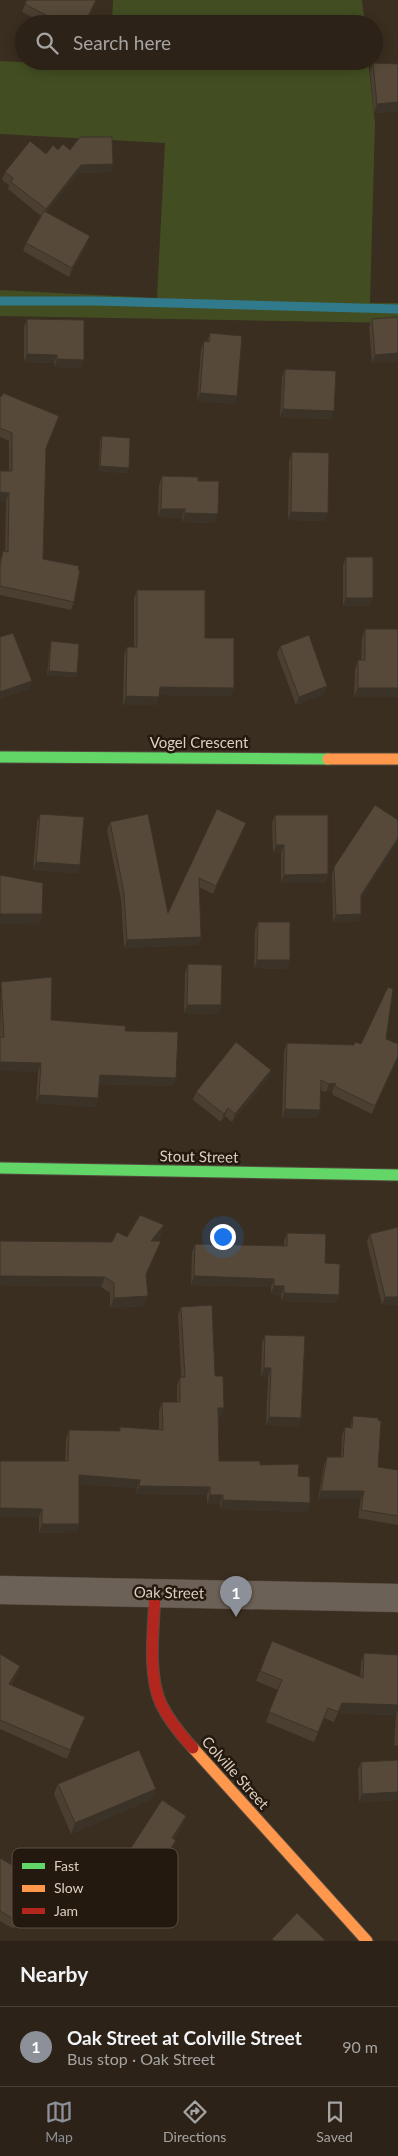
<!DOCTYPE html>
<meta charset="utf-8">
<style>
:root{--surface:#2c2218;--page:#382f25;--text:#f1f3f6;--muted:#a6a4a2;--line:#483f37;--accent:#8c9099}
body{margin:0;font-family:Lato,sans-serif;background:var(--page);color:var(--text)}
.you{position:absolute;left:222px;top:1236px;width:18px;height:18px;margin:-12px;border:4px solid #fff;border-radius:50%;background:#1a73e8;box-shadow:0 0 0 8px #1a73e833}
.badge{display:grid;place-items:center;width:32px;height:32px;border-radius:50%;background:var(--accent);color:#fff;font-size:16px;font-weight:700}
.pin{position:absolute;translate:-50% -41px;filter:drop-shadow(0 1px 2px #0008)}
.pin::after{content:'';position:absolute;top:26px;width:18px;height:15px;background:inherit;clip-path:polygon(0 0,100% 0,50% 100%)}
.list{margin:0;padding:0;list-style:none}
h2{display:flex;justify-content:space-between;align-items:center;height:65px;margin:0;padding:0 20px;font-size:21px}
h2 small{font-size:16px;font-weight:400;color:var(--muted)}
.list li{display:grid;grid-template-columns:32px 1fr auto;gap:15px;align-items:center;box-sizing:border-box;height:80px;padding:0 20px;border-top:1px solid var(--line)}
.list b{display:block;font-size:19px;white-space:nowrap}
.list p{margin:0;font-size:16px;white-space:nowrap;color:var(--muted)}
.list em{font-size:16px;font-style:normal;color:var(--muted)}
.icon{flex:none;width:28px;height:28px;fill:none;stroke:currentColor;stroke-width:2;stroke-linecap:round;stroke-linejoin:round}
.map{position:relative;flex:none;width:398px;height:1941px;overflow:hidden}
.search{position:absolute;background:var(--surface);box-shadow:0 2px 12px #0003;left:15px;right:15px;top:15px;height:55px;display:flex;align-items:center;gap:12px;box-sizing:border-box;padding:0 18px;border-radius:28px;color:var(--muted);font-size:19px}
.sheet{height:145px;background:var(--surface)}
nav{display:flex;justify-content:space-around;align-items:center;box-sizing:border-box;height:70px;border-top:1px solid var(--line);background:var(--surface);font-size:14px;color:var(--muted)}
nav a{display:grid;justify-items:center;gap:2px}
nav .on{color:var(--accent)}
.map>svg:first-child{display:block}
</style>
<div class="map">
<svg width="398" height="1941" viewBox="0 0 398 1941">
<rect width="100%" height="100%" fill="#3a2e20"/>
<!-- green -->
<g fill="#424e22">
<path d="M 113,0 L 362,0 L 365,24 L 112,24 Z"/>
<path d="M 0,61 L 110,67 L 111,61 L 368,61 L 375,123 L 370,303 L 398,303 L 398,323 L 0,316 L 0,290 L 157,298 L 165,143 L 0,134 Z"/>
</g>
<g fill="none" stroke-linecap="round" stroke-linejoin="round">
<!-- stream -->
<path stroke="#317a8c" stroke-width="9" d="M 0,301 L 95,301 L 398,309"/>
<!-- street casing -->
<g stroke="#554a3f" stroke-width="29">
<path id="street" d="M 0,1590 L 398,1598"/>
</g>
<!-- fast casing -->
<g stroke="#554a3f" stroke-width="13">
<g id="fast">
<path d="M 0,757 L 328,759"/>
<path d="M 0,1168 L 398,1175"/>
</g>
</g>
<!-- slow casing -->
<g stroke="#554a3f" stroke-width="13">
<g id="slow">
<path d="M 328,759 L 398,759"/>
<path d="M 193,1748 L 367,1941"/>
</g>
</g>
<!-- jam casing -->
<g stroke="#554a3f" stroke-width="13">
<path id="jam" d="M 155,1593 C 154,1627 147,1673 161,1704 C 169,1720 181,1735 193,1748"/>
</g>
<!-- street -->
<use href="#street" stroke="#6c6157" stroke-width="28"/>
<!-- fast -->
<use href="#fast" stroke="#63d668" stroke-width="11"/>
<!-- slow -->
<use href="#slow" stroke="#ff974d" stroke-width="11"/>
<!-- jam -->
<use href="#jam" stroke="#b3261e" stroke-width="11"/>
</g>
<!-- wall -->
<g fill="#4a3f31">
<path d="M 25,4 L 93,9 L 85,24 L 45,24 L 22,12 Z"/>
<path d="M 373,63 L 398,64 L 398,111 L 374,113 L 370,72 Z"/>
<path d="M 58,150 L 70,150 L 111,172 L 78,173 L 46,212 L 87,244 L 69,277 L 23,251 L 26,243 L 41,216 L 8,189 L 9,185 L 2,180 L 5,172 L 46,154 Z"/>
<path d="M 398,317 L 398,361 L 372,363 L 369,327 L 372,319 Z"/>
<path d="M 27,319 L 81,368 L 54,367 L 54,363 L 24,362 L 24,327 Z"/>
<path d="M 210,333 L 237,396 L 234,404 L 197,401 L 201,350 L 204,341 L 207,341 Z"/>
<path d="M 285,369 L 331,419 L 280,417 L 282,377 Z"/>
<path d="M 0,396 L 46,449 L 43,559 L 74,602 L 71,610 L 0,595 L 0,560 L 3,551 L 5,552 L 6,501 L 0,501 L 0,471 L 9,471 L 9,441 L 0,437 Z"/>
<path d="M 102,436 L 127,473 L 99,471 L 100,441 Z"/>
<path d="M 292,452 L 325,521 L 288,520 L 289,461 Z"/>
<path d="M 162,476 L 198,481 L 215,523 L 182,522 L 182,518 L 158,517 L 159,485 Z"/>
<path d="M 346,557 L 370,606 L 343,606 L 343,565 Z"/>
<path d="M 137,590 L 205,638 L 234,688 L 231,696 L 159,695 L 156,705 L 123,705 L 124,655 L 127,647 L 134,647 L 134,598 Z"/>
<path d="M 365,629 L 398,629 L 398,697 L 354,697 L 355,669 L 358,660 L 361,660 L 362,638 Z"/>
<path d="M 51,641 L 77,673 L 75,677 L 47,675 L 50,646 Z"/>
<path d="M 280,646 L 327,686 L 324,694 L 296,705 L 277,654 Z"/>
<path d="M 217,809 L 243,831 L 213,894 L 199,887 L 201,937 L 198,945 L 124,948 L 121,900 L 107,830 L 110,822 L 168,913 Z"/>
<path d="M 40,814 L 80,865 L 77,873 L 33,870 L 37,822 Z"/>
<path d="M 275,815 L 328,874 L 325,883 L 281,883 L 281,853 L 273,853 L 272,823 Z"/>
<path d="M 334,867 L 361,914 L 358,921 L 333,922 L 332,874 Z"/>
<path d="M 258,922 L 287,969 L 254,968 L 255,930 Z"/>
<path d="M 188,964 L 221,1005 L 218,1014 L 184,1013 L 185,973 Z"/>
<path d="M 1,982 L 51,1020 L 125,1031 L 176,1078 L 173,1086 L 99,1084 L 95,1107 L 36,1103 L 38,1072 L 0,1037 Z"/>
<path d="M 386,1039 L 398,1044 L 398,1058 L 372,1114 L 333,1095 L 332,1092 L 326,1092 L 320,1090 L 320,1110 L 317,1118 L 282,1118 L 284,1051 L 287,1043 L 354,1045 Z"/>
<path d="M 271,1070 L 268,1078 L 232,1122 L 225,1116 L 221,1122 L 193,1100 L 196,1092 Z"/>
<path d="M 398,1227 L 398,1305 L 382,1305 L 367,1242 L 370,1234 Z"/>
<path d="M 287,1233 L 325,1263 L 336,1303 L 281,1301 L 281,1295 L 271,1294 L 271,1287 L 191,1285 L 192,1252 L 195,1244 L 284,1246 L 284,1241 Z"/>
<path d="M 161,1235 L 156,1241 L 161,1241 L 146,1275 L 144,1306 L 110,1308 L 110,1293 L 101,1287 L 112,1242 L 127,1237 Z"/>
<path d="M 181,1307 L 215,1376 L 221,1417 L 218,1417 L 219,1461 L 260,1465 L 298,1476 L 310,1503 L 307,1512 L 220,1509 L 220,1504 L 207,1504 L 207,1495 L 136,1494 L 137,1488 L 79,1484 L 79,1524 L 76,1532 L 39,1533 L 39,1517 L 0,1517 L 65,1461 L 66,1439 L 69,1430 L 119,1431 L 120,1427 L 159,1430 L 159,1411 L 162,1402 L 177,1402 L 177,1385 L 180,1377 L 181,1377 L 178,1315 Z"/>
<path d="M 265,1335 L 301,1418 L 298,1426 L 266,1425 L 268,1377 L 261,1377 L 262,1343 Z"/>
<path d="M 353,1416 L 378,1467 L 398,1470 L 398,1525 L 358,1518 L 361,1499 L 318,1499 L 324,1465 L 327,1457 L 341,1457 L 342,1435 L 345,1427 L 350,1428 Z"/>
<path d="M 364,1653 L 398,1655 L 398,1746 L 394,1745 L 396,1715 L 338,1713 L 334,1722 L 324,1718 L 314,1742 L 266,1722 L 278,1690 L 256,1681 L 260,1671 L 360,1677 L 361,1663 Z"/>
<path d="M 0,1654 L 20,1666 L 17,1674 L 11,1685 L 82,1725 L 67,1759 L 0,1729 Z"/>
<path d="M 398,1760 L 398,1800 L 359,1802 L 358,1770 L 361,1762 Z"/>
<path d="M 58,1784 L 152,1799 L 71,1834 L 54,1794 Z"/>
<path d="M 186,1816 L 183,1824 L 174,1839 L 173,1849 L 152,1881 L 124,1863 L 127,1854 Z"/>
<path d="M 0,1858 L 17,1868 L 14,1875 L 35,1887 L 32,1895 L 14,1929 L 0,1921 Z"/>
<path d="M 117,1904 L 154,1908 L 132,1927 L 115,1909 Z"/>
</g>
<!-- shaded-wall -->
<g fill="#3c3328">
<path d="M 96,0 L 93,9 L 85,24 L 84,24 Z"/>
<path d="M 398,102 L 398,111 L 374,113 L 377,104 Z"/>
<path d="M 113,164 L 111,172 L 78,173 L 43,217 L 46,209 L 81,165 Z"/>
<path d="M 90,236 L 87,244 L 69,277 L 72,268 Z"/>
<path d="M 398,353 L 398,361 L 372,363 L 375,355 Z"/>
<path d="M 27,354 L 57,355 L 54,363 L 24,362 Z"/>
<path d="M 57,359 L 84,360 L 81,368 L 54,367 Z"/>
<path d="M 200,393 L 237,396 L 234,404 L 197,401 Z"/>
<path d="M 283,409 L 334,411 L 331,419 L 280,417 Z"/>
<path d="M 100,466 L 129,468 L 127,473 L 99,471 Z"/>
<path d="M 0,492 L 9,493 L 6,501 L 0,501 Z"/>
<path d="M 161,509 L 185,509 L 182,518 L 158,517 Z"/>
<path d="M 291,512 L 328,513 L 325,521 L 288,520 Z"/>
<path d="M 185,513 L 218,514 L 215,523 L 182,522 Z"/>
<path d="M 346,598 L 373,598 L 370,606 L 343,606 Z"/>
<path d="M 49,671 L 77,673 L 75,677 L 47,675 Z"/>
<path d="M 32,681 L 29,689 L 0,699 L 0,692 Z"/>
<path d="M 327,686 L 324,694 L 296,705 L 299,697 Z"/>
<path d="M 160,687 L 234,688 L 231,696 L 157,695 Z"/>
<path d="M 358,688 L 398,688 L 398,697 L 354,697 Z"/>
<path d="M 126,696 L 159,697 L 156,705 L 123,705 Z"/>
<path d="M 246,823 L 243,831 L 213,894 L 216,886 Z"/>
<path d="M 398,838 L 398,842 L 358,903 L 361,895 Z"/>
<path d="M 276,845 L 284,845 L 281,853 L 273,853 Z"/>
<path d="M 36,862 L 80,865 L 77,873 L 33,870 Z"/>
<path d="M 328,874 L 325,883 L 281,883 L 284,875 Z"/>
<path d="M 0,914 L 42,914 L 39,925 L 0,924 Z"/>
<path d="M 361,914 L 358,921 L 333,922 L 336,915 Z"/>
<path d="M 201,937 L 198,945 L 124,948 L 127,940 Z"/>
<path d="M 257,960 L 290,960 L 287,969 L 254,968 Z"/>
<path d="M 187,1005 L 221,1005 L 218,1014 L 184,1013 Z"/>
<path d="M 398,1056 L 398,1058 L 372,1114 L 375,1106 Z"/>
<path d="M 0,1062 L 41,1063 L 38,1072 L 0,1071 Z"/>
<path d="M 271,1070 L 268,1078 L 232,1122 L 235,1114 Z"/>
<path d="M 100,1075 L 176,1078 L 173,1086 L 96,1084 Z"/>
<path d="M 335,1083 L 332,1092 L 326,1092 L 329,1084 Z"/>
<path d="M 39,1095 L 98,1098 L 95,1107 L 36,1103 Z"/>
<path d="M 228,1108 L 225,1116 L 221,1122 L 224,1114 Z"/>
<path d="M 285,1109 L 320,1110 L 317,1118 L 282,1118 Z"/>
<path d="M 164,1225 L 161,1235 L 147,1251 L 151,1241 Z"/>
<path d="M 161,1241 L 157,1251 L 143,1284 L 146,1274 Z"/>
<path d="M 0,1276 L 105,1277 L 101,1287 L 0,1286 Z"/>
<path d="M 194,1276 L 274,1279 L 271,1287 L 191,1285 Z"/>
<path d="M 274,1286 L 284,1286 L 281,1295 L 271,1294 Z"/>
<path d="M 284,1293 L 339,1295 L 336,1303 L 281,1301 Z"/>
<path d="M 148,1296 L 144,1306 L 110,1308 L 114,1298 Z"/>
<path d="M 385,1297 L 398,1297 L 398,1305 L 382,1305 Z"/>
<path d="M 264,1368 L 271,1368 L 268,1377 L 261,1377 Z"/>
<path d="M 218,1408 L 224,1408 L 221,1417 L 215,1417 Z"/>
<path d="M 269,1417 L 301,1418 L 298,1426 L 266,1425 Z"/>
<path d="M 79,1475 L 140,1480 L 137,1488 L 76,1484 Z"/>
<path d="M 139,1486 L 210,1487 L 207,1495 L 136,1494 Z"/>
<path d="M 321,1491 L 364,1491 L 361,1499 L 318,1499 Z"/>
<path d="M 210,1495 L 223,1495 L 220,1504 L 207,1504 Z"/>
<path d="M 223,1500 L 310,1503 L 307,1512 L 220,1509 Z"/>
<path d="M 0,1508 L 42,1509 L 39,1517 L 0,1517 Z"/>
<path d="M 42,1524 L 79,1524 L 76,1532 L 39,1533 Z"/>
<path d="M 20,1666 L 17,1674 L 6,1692 L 9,1684 Z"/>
<path d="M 342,1703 L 398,1705 L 398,1709 L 396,1715 L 338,1713 L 334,1722 Z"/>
<path d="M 85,1717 L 82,1725 L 67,1759 L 70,1750 Z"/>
<path d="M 156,1789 L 152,1799 L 71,1834 L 75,1823 Z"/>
<path d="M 398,1792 L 398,1800 L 359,1802 L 362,1794 Z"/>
<path d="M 186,1816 L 183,1824 L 169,1846 L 172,1838 Z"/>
<path d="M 176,1840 L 173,1849 L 152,1881 L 155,1873 Z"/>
<path d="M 35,1887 L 32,1895 L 14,1929 L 17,1921 Z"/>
<path d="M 155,1903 L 154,1908 L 132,1927 L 133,1923 Z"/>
</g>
<!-- building -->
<g fill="#564939" stroke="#3c3328">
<path d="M 27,0 L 96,0 L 84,24 L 58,24 L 59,22 L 25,4 Z"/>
<path d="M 373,63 L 398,64 L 398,102 L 377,104 Z"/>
<path d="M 80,137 L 112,137 L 113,164 L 81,165 L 46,209 L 11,182 L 13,178 L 5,172 L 30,141 L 46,154 L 53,145 L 58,150 L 63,144 L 70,150 Z"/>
<path d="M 44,211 L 90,236 L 72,268 L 26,243 Z"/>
<path d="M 398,317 L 398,353 L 375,355 L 372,319 Z"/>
<path d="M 27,319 L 84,320 L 84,360 L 57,359 L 57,355 L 27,354 Z"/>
<path d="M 210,333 L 242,336 L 237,396 L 200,393 L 204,341 L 209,342 Z"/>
<path d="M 285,369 L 336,371 L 334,411 L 283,409 Z"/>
<path d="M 3,393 L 59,416 L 46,448 L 43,559 L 79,566 L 78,570 L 80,570 L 74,602 L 0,586 L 0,566 L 3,551 L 8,552 L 9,493 L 0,492 L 0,471 L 12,471 L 12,433 L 0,428 L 0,396 L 2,396 Z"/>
<path d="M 102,436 L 130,438 L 129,468 L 100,466 Z"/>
<path d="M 292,452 L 329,453 L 328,513 L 291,512 Z"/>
<path d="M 162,476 L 198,477 L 198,481 L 219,481 L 218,514 L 185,513 L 185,509 L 161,509 Z"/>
<rect x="346" y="557" width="27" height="41"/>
<path d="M 137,590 L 205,590 L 205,638 L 234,638 L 234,688 L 160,687 L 159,697 L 126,696 L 127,647 L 137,647 Z"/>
<path d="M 365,629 L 398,629 L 398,688 L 358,688 L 358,660 L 365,660 Z"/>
<path d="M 13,633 L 32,681 L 0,692 L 0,637 Z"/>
<path d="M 309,635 L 327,686 L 299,697 L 280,646 Z"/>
<path d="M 51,641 L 79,644 L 77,673 L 49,671 Z"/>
<path d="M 375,805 L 398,820 L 398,838 L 361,895 L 361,914 L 336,915 L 334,867 Z"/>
<path d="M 217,809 L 246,823 L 216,886 L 199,878 L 201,937 L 127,940 L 124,893 L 110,822 L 148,814 L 168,913 Z"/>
<path d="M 40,814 L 84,817 L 80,865 L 36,862 Z"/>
<path d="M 275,815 L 328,815 L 328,874 L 284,875 L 284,845 L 276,845 Z"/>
<path d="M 0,875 L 43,883 L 42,914 L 0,914 Z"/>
<path d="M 258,922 L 290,922 L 290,960 L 257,960 Z"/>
<path d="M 188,964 L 222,965 L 221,1005 L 187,1005 Z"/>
<path d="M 52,977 L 51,1020 L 126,1026 L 125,1031 L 178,1032 L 176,1078 L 100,1075 L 98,1098 L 39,1095 L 41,1063 L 0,1062 L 0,1037 L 4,1037 L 1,982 Z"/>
<path d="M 388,987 L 393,989 L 386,1039 L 398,1044 L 398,1056 L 375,1106 L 336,1087 L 335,1083 L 329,1084 L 321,1080 L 320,1110 L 285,1109 L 287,1043 L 354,1045 L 355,1042 L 361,1044 Z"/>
<path d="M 236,1042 L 271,1070 L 235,1114 L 228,1108 L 224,1114 L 196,1092 Z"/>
<path d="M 140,1215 L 164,1225 L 151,1241 L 161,1241 L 146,1274 L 148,1296 L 114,1298 L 114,1283 L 105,1277 L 0,1276 L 0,1241 L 112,1242 L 117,1232 L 127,1237 Z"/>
<path d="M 398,1227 L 398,1297 L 385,1297 L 370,1234 Z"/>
<path d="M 287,1233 L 326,1234 L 325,1263 L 340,1264 L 339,1295 L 284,1293 L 284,1286 L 274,1286 L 274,1279 L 194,1276 L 195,1244 L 287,1246 Z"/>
<path d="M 212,1305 L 215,1376 L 223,1376 L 224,1408 L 218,1408 L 219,1461 L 260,1461 L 260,1465 L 299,1464 L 298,1476 L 310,1477 L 310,1503 L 223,1500 L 223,1495 L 210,1495 L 210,1487 L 139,1486 L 140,1480 L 79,1475 L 79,1524 L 42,1524 L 42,1509 L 0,1508 L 0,1461 L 68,1461 L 69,1430 L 120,1431 L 120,1427 L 163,1430 L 162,1402 L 180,1402 L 180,1377 L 185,1377 L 181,1307 Z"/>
<path d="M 265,1335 L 305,1336 L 301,1418 L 269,1417 L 271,1368 L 264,1368 Z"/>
<path d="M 353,1416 L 379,1418 L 378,1420 L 381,1421 L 378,1467 L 398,1470 L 398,1516 L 361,1510 L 364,1491 L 321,1491 L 327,1457 L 343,1457 L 345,1427 L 352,1428 Z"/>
<path d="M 272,1641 L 363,1678 L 364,1653 L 398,1655 L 398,1705 L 342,1703 L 338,1712 L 328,1708 L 318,1732 L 269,1712 L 282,1680 L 260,1671 Z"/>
<path d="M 0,1654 L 20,1666 L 9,1684 L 85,1717 L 70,1750 L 0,1720 Z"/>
<path d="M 139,1750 L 156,1789 L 75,1823 L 58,1784 Z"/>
<path d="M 398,1760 L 398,1792 L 362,1794 L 361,1762 Z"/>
<path d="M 162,1800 L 186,1816 L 172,1838 L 176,1840 L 155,1873 L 127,1854 Z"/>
<path d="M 0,1858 L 17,1868 L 13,1874 L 35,1887 L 17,1921 L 0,1911 Z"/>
<path d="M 297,1913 L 325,1940 L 324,1941 L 274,1941 L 272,1939 Z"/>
</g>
<g text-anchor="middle" stroke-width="5" stroke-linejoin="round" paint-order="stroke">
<!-- street labels -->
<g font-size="15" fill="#ddcec0" stroke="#23190f">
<text x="199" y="748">Vogel Crescent</text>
<text transform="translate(199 1157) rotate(1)" y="5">Stout Street</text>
<text transform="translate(169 1593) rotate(1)" y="5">Oak Street</text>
<text transform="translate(235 1773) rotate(48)" y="5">Colville Street</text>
</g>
</g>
<!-- legend -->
<rect x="12" y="1848" width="166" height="80" rx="8" fill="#23190f" stroke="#5b4f44" stroke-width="1"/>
<rect x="22" y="1863" width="23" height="6" fill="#63d668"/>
<rect x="22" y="1885" width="23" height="7" fill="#ff974d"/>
<rect x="22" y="1908" width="23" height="6" fill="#b3261e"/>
<g font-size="14" fill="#ddcec0">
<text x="54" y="1871">Fast</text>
<text x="54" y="1893">Slow</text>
<text x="54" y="1916">Jam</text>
</g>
</svg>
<div class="you"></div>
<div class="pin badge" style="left:236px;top:1617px">1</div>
<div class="search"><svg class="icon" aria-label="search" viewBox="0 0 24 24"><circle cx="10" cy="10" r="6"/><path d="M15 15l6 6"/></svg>Search here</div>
</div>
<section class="sheet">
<h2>Nearby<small></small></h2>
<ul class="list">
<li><span class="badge">1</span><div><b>Oak Street at Colville Street</b><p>Bus stop · Oak Street</p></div><em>90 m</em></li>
</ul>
</section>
<nav>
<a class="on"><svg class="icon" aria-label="map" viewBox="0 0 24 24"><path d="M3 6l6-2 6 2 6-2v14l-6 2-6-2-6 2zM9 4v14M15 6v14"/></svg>Map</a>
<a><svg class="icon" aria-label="directions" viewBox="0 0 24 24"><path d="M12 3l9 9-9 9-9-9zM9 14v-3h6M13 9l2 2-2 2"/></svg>Directions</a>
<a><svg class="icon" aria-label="saved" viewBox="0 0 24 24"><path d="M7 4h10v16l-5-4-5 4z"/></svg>Saved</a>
</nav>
